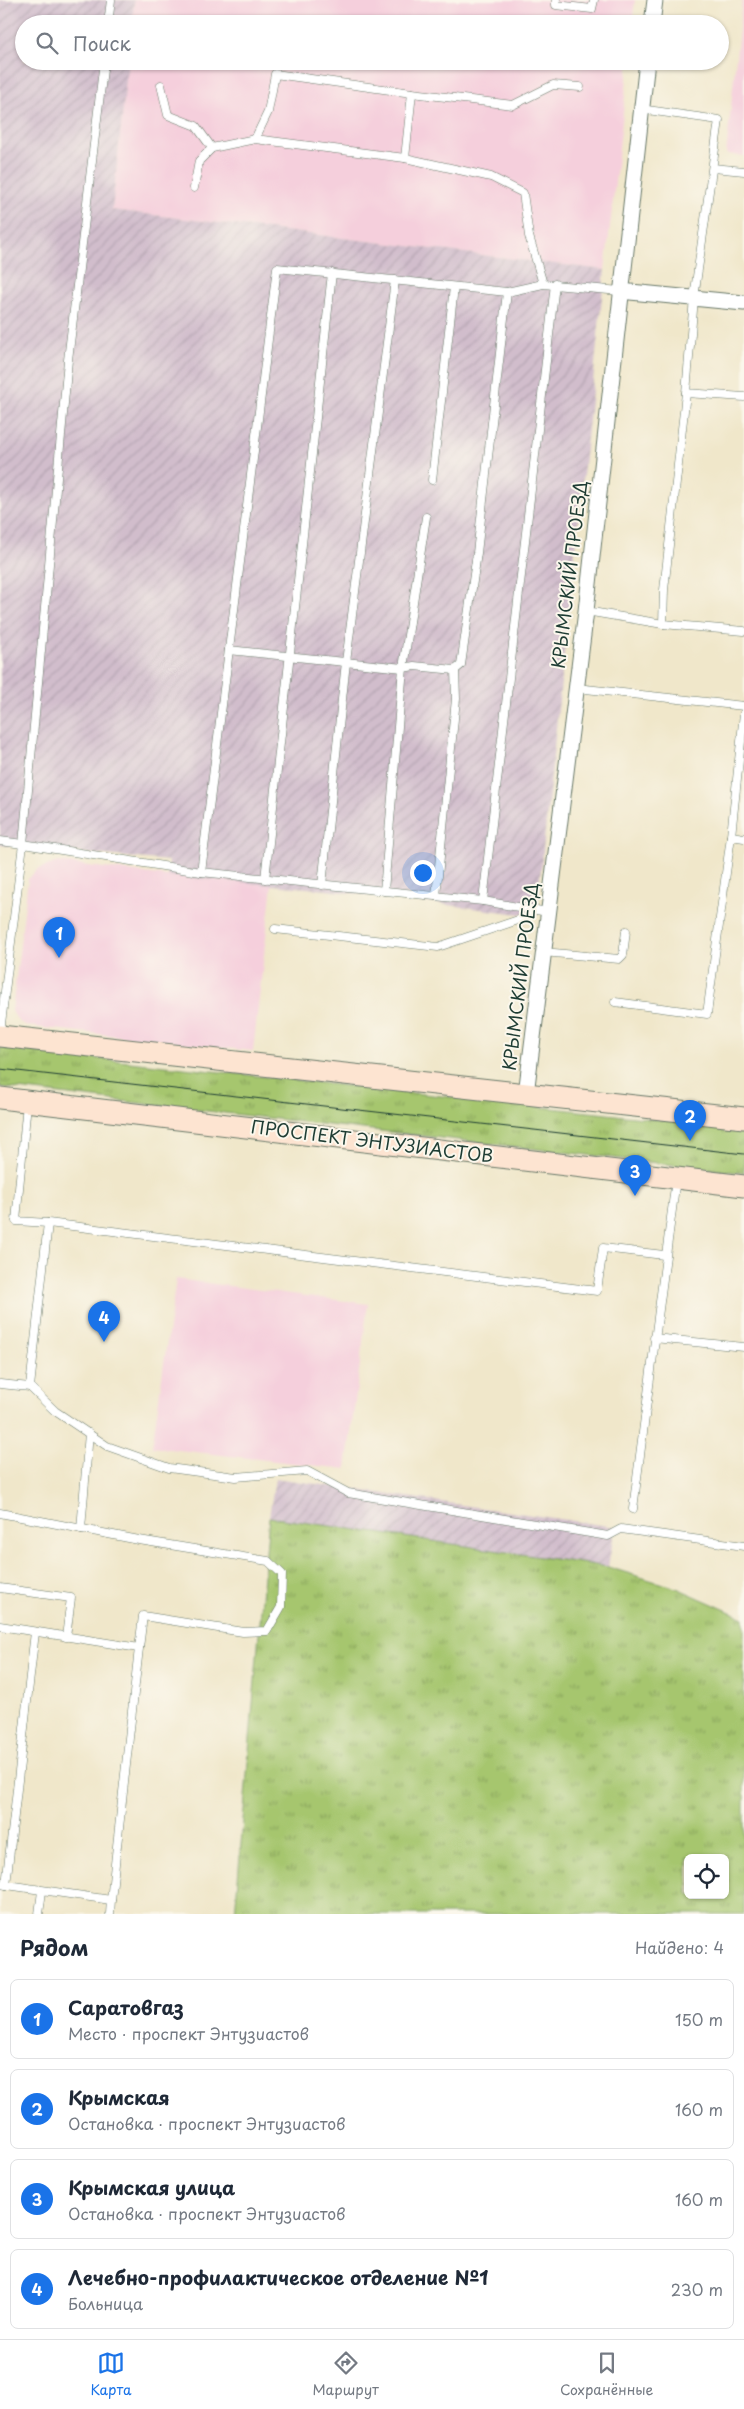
<!DOCTYPE html>
<html lang="ru">
<meta charset="utf-8">
<style>
:root{--surface:#fff;--page:#f2f2f3;--text:#1f2937;--muted:#747a83;--line:#e0e1e3;--accent:#1a73e8}
body{margin:0;font-family:"Playpen Sans",sans-serif;background:var(--page);color:var(--text)}
.controls{position:absolute;right:15px;bottom:15px;display:grid;overflow:hidden;border-radius:8px;box-shadow:0 1px 4px #0004}
.controls button{width:45px;height:45px;display:grid;place-items:center;padding:0;border:0;border-bottom:1px solid var(--line);background:var(--surface);color:var(--text);font:25px sans-serif}
.you{position:absolute;left:422px;top:872px;width:18px;height:18px;margin:-12px;border:4px solid #fff;border-radius:50%;background:#1a73e8;box-shadow:0 0 0 8px #1a73e833}
.badge{display:grid;place-items:center;width:32px;height:32px;border-radius:50%;background:var(--accent);color:#fff;font-size:16px;font-weight:700}
.pin{position:absolute;translate:-50% -41px;filter:drop-shadow(0 1px 2px #0008)}
.pin::after{content:'';position:absolute;top:26px;width:18px;height:15px;background:inherit;clip-path:polygon(0 0,100% 0,50% 100%)}
.list{margin:0;padding:0;list-style:none}
h2{display:flex;justify-content:space-between;align-items:center;height:65px;margin:0;padding:0 20px;font-size:21px}
h2 small{font-size:16px;font-weight:400;color:var(--muted)}
.list li{display:grid;grid-template-columns:32px 1fr auto;gap:15px;align-items:center;box-sizing:border-box;height:80px;margin:0 10px 10px;padding:0 10px;border:1px solid var(--line);border-radius:8px}
.list b{display:block;font-size:19px;white-space:nowrap}
.list p{margin:0;font-size:16px;white-space:nowrap;color:var(--muted)}
.list em{font-size:16px;font-style:normal;color:var(--muted)}
.icon{flex:none;width:28px;height:28px;fill:none;stroke:currentColor;stroke-width:2;stroke-linecap:round;stroke-linejoin:round}
.map{position:relative;flex:none;width:744px;height:1914px;overflow:hidden}
.search{position:absolute;background:var(--surface);box-shadow:0 1px 4px #0004;left:15px;right:15px;top:15px;height:55px;display:flex;align-items:center;gap:12px;box-sizing:border-box;padding:0 18px;border-radius:28px;color:var(--muted);font-size:19px}
.sheet{height:425px;background:var(--surface)}
nav{display:flex;justify-content:space-around;align-items:center;box-sizing:border-box;height:70px;border-top:1px solid var(--line);background:var(--surface);font-size:14px;color:var(--muted)}
nav a{display:grid;justify-items:center;gap:2px}
nav .on{color:var(--accent)}
.map>svg:first-child{display:block}
</style>
<div class="map">
<svg width="744" height="1914" viewBox="0 0 744 1914">
<defs>
<pattern id="industrial-furrows" width="10" height="10" patternUnits="userSpaceOnUse" patternTransform="scale(1.25)"><rect width="10" height="10" fill="#d1bdcc"/><path d="M-1 1l2-2M0 10L10 0M9 11l2-2" fill="none" stroke="#b3a3b0"/></pattern>
<pattern id="grass-tufts" width="24" height="20" patternUnits="userSpaceOnUse" patternTransform="scale(1.25)"><rect width="24" height="20" fill="#a6c66e"/><path d="M3 7l-1-3M5 7V3M7 7l1-3M15 17l-1-3M17 17v-4M19 17l1-3" fill="none" stroke="#87a25b"/></pattern>
</defs>
<rect width="100%" height="100%" fill="#fbf7ec"/>
<filter id="ink" filterUnits="userSpaceOnUse"><feTurbulence type="fractalNoise" baseFrequency=".02" numOctaves="2"/><feDisplacementMap in="SourceGraphic" scale="10" xChannelSelector="R" yChannelSelector="G"/><feConvolveMatrix kernelMatrix="1 2 1 2 8 2 1 2 1" color-interpolation-filters="sRGB"/></filter>
<filter id="wash" filterUnits="userSpaceOnUse"><feTurbulence type="fractalNoise" baseFrequency=".0096" numOctaves="4" result="noise"/><feDisplacementMap in="SourceGraphic" scale="20" xChannelSelector="R" yChannelSelector="G"/><feGaussianBlur stdDeviation="1.12" result="paint"/><feColorMatrix in="noise" values="0 0 0 0 0 0 0 0 0 0 0 0 0 0 0 0 0 1.4 0 .05"/><feComposite in="paint" operator="in"/></filter>
<g filter="url(#wash)">
<rect width="100%" height="100%" fill="#f0e7ca"/>
<!-- built -->
<g fill="#f5cfdc">
<path d="M 134,0 L 635,0 L 632,24 L 132,24 Z"/>
<path d="M 742,0 L 744,0 L 744,156 L 726,154 Z"/>
<path d="M 128,61 L 629,61 L 605,270 L 112,210 Z"/>
<path d="M 58,862 L 167,876 L 272,885 L 253,1051 L 26,1026 L 18,1021 L 12,1011 L 28,879 L 38,869 Z"/>
<path d="M 176,1279 L 368,1304 L 346,1469 L 152,1447 Z"/>
</g>
<!-- industrial -->
<g fill="url(#industrial-furrows)">
<path d="M 0,0 L 134,0 L 132,24 L 24,24 L 24,61 L 128,61 L 112,210 L 605,270 L 536,916 L 318,889 L 167,876 L 169,861 L 0,845 Z"/>
<path d="M 275,1478 L 615,1527 L 608,1567 L 269,1517 Z"/>
</g>
<!-- grass -->
<g fill="url(#grass-tufts)" stroke="#628251" fill-rule="evenodd">
<path d="M 0,1048 L 744,1129 L 744,1173 L 0,1087 Z"/>
<path d="M 269,1517 L 608,1567 L 679,1589 L 744,1618 L 744,1914 L 235,1914 ZM 688,1858 L 725,1858 L 725,1895 L 688,1895 Z"/>
</g>
</g>
<g filter="url(#ink)">
<g fill="none" stroke-linecap="round" stroke-linejoin="round">
<!-- service casing -->
<g stroke="#687868" stroke-width="9">
<g id="service">
<path d="M 556,0 L 556,5 L 592,9 L 594,0"/>
<path d="M 108,24 L 111,0"/>
<path d="M 161,85 L 168,115 L 196,126 L 212,148"/>
<path d="M 412,93 L 513,105 L 553,85 L 580,87"/>
<path d="M 640,109 L 719,120 L 694,298 L 686,393 L 744,397"/>
<path d="M 255,139 L 268,112 L 275,74 L 412,93 L 405,158"/>
<path d="M 713,168 L 744,171"/>
<path d="M 194,188 L 199,161 L 212,148 L 255,139 L 405,158 L 491,177 L 523,193 L 529,236 L 543,284"/>
<path d="M 432,480 L 454,287"/>
<path d="M 586,611 L 663,624 L 744,631"/>
<path d="M 663,624 L 664,590 L 686,393"/>
<path d="M 229,650 L 403,668 L 414,666 L 455,670 L 461,665 L 477,553 L 507,292"/>
<path d="M 576,688 L 744,706"/>
<path d="M 744,713 L 731,836 L 744,838"/>
<path d="M 0,841 L 23,844 L 68,360 L 104,61"/>
<path d="M 201,872 L 483,901 L 548,912"/>
<path d="M 265,879 L 332,273"/>
<path d="M 322,885 L 346,662 L 395,280"/>
<path d="M 384,891 L 403,668 L 426,517"/>
<path d="M 436,896 L 456,699 L 455,670"/>
<path d="M 483,901 L 555,284"/>
<path d="M 275,929 L 438,947 L 524,918 L 535,909"/>
<path d="M 543,952 L 619,959 L 623,955 L 626,931"/>
<path d="M 615,1002 L 707,1014 L 731,836"/>
<path d="M 0,1032 L 23,844 L 201,872 L 277,268 L 507,292 L 543,284 L 620,291"/>
<path d="M 27,1103 L 16,1221 L 48,1223 L 597,1291 L 603,1248 L 664,1255"/>
<path d="M 654,1338 L 744,1347"/>
<path d="M 0,1384 L 30,1387 L 48,1223"/>
<path d="M 30,1387 L 55,1411 L 107,1446 L 169,1468 L 236,1477 L 307,1471 L 348,1493 L 608,1536 L 621,1529 L 744,1546"/>
<path d="M 633,1509 L 676,1179"/>
<path d="M 0,1513 L 139,1540 L 268,1561 L 282,1574 L 281,1607 L 267,1631 L 243,1632 L 143,1616 L 139,1648"/>
<path d="M 81,1529 L 89,1433"/>
<path d="M 0,1588 L 71,1598 L 66,1637"/>
<path d="M 0,1626 L 139,1648 L 111,1900"/>
<path d="M 0,1884 L 111,1900 L 110,1914"/>
<path d="M 6,1885 L 35,1632"/>
<path d="M 39,1914 L 42,1891"/>
</g>
</g>
<!-- minor casing -->
<g stroke="#687868" stroke-width="17">
<g id="minor">
<path d="M 652,24 L 655,0"/>
<path d="M 620,291 L 744,303"/>
<path d="M 526,1094 L 586,611 L 647,61"/>
</g>
</g>
<!-- secondary casing -->
<g stroke="#687868" stroke-width="23">
<g id="secondary">
<path d="M 0,1036 L 744,1118"/>
<path d="M 0,1098 L 744,1186"/>
</g>
</g>
<!-- service -->
<use href="#service" stroke="#fff" stroke-width="8"/>
<!-- minor -->
<use href="#minor" stroke="#fff" stroke-width="15"/>
<!-- secondary -->
<use href="#secondary" stroke="#fde4d1" stroke-width="21"/>
<!-- tram -->
<path stroke="#1f3d34" stroke-width="1" d="M 0,1069 L 744,1154"/>
</g>
</g>
<g text-anchor="middle" stroke-width="4" stroke-linejoin="round" paint-order="stroke">
<!-- street labels -->
<g font-size="18" fill="#1f3d34" stroke="#fbf7ec">
<text transform="translate(570 575) rotate(-83)" y="6">КРЫМСКИЙ ПРОЕЗД</text>
<text transform="translate(521 977) rotate(-83)" y="6">КРЫМСКИЙ ПРОЕЗД</text>
<text transform="translate(372 1142) rotate(7)" y="6">ПРОСПЕКТ ЭНТУЗИАСТОВ</text>
</g>
</g>
</svg>
<div class="controls">
<button><svg class="icon" aria-label="locate" viewBox="0 0 24 24"><circle cx="12" cy="12" r="6"/><path d="M12 2v4M12 18v4M2 12h4M18 12h4"/></svg></button>
</div>
<div class="you"></div>
<div class="pin badge" style="left:59px;top:958px">1</div>
<div class="pin badge" style="left:690px;top:1141px">2</div>
<div class="pin badge" style="left:635px;top:1196px">3</div>
<div class="pin badge" style="left:104px;top:1342px">4</div>
<div class="search"><svg class="icon" aria-label="search" viewBox="0 0 24 24"><circle cx="10" cy="10" r="6"/><path d="M15 15l6 6"/></svg>Поиск</div>
</div>
<section class="sheet">
<h2>Рядом<small>Найдено: 4</small></h2>
<ul class="list">
<li><span class="badge">1</span><div><b>Саратовгаз</b><p>Место · проспект Энтузиастов</p></div><em>150 m</em></li>
<li><span class="badge">2</span><div><b>Крымская</b><p>Остановка · проспект Энтузиастов</p></div><em>160 m</em></li>
<li><span class="badge">3</span><div><b>Крымская улица</b><p>Остановка · проспект Энтузиастов</p></div><em>160 m</em></li>
<li><span class="badge">4</span><div><b>Лечебно-профилактическое отделение №1</b><p>Больница</p></div><em>230 m</em></li>
</ul>
</section>
<nav>
<a class="on"><svg class="icon" aria-label="map" viewBox="0 0 24 24"><path d="M3 6l6-2 6 2 6-2v14l-6 2-6-2-6 2zM9 4v14M15 6v14"/></svg>Карта</a>
<a><svg class="icon" aria-label="directions" viewBox="0 0 24 24"><path d="M12 3l9 9-9 9-9-9zM9 14v-3h6M13 9l2 2-2 2"/></svg>Маршрут</a>
<a><svg class="icon" aria-label="saved" viewBox="0 0 24 24"><path d="M7 4h10v16l-5-4-5 4z"/></svg>Сохранённые</a>
</nav>
